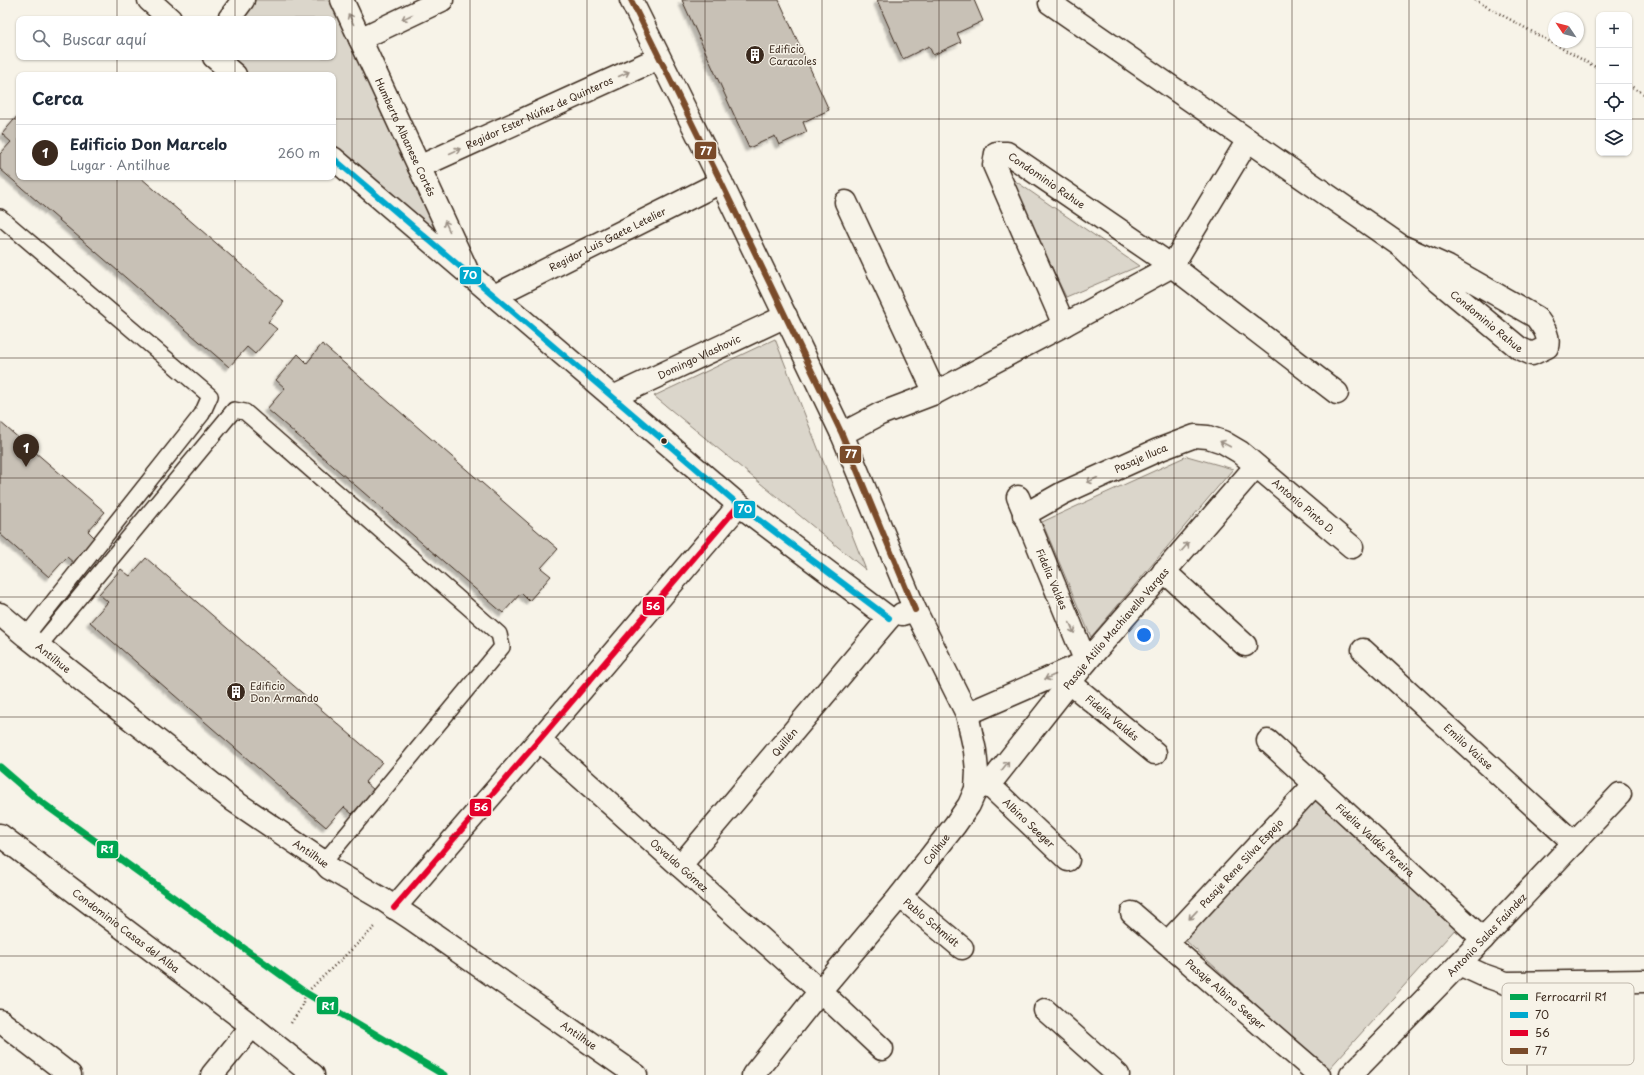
<!DOCTYPE html>
<html lang="es">
<meta charset="utf-8">
<style>
:root{--surface:#fff;--page:#f6f6f7;--text:#1f2937;--muted:#747a83;--line:#e0e1e3;--accent:#3b2a1e}
body{margin:0;font-family:"Playpen Sans",sans-serif;background:var(--page);color:var(--text)}
.controls{position:absolute;right:12px;top:12px;display:grid;overflow:hidden;border-radius:8px;box-shadow:0 1px 3px #0004}
.controls button{width:36px;height:36px;display:grid;place-items:center;padding:0;border:0;border-bottom:1px solid var(--line);background:var(--surface);color:var(--text);font:20px sans-serif}
.compass{position:absolute;left:1548px;top:12px;width:36px;height:36px;border-radius:50%;background:var(--surface);box-shadow:0 1px 3px #0004;rotate:305deg}
.you{position:absolute;left:1144px;top:635px;width:14px;height:14px;margin:-10px;border:3px solid #fff;border-radius:50%;background:#1a73e8;box-shadow:0 0 0 6px #1a73e833}
.badge{display:grid;place-items:center;width:26px;height:26px;border-radius:50%;background:var(--accent);color:#fff;font-size:13px;font-weight:700}
.pin{position:absolute;translate:-50% -33px;filter:drop-shadow(0 1px 2px #0008)}
.pin::after{content:'';position:absolute;top:21px;width:14px;height:12px;background:inherit;clip-path:polygon(0 0,100% 0,50% 100%)}
.list{margin:0;padding:0;list-style:none}
h2{display:flex;justify-content:space-between;align-items:center;height:52px;margin:0;padding:0 16px;font-size:17px}
h2 small{font-size:13px;font-weight:400;color:var(--muted)}
.list li{display:grid;grid-template-columns:26px 1fr auto;gap:12px;align-items:center;box-sizing:border-box;height:56px;padding:0 16px;border-top:1px solid var(--line)}
.list b{display:block;font-size:15px;white-space:nowrap}
.list p{margin:0;font-size:13px;white-space:nowrap;color:var(--muted)}
.list em{font-size:13px;font-style:normal;color:var(--muted)}
.icon{flex:none;width:22px;height:22px;fill:none;stroke:currentColor;stroke-width:2;stroke-linecap:round;stroke-linejoin:round}
.map{position:relative;flex:none;width:1644px;height:1075px;overflow:hidden}
.search{position:absolute;background:var(--surface);box-shadow:0 1px 3px #0004;left:16px;top:16px;width:320px;height:44px;display:flex;align-items:center;gap:10px;box-sizing:border-box;padding:0 14px;border-radius:8px;color:var(--muted);font-size:15px}
.panel{position:absolute;background:var(--surface);box-shadow:0 1px 3px #0004;left:16px;top:72px;width:320px;height:108px;border-radius:8px}
.map>svg:first-child{display:block}
</style>
<div class="map">
<svg width="1644" height="1075" viewBox="0 0 1644 1075">
<defs>
<filter id="shadow"><feDropShadow dx="-3.5" dy="3.5" stdDeviation="1" flood-color="#0004"/></filter>
</defs>
<rect width="100%" height="100%" fill="#f7f3e8"/>
<filter id="ink" filterUnits="userSpaceOnUse"><feTurbulence type="fractalNoise" baseFrequency=".025" numOctaves="2"/><feDisplacementMap in="SourceGraphic" scale="8" xChannelSelector="R" yChannelSelector="G"/><feConvolveMatrix kernelMatrix="1 2 1 2 8 2 1 2 1" color-interpolation-filters="sRGB"/></filter>
<g filter="url(#ink)">
<!-- green -->
<g fill="#dbd6cb" stroke="#8b8074">
<path d="M 256,0 L 331,0 L 441,239 L 333,150 L 333,75 L 241,75 L 219,57 L 333,57 L 333,19 L 241,19 Z"/>
<path d="M 1008,176 L 1139,266 L 1066,297 Z"/>
<path d="M 775,339 L 866,570 L 654,396 Z"/>
<path d="M 1187,456 L 1233,469 L 1091,637 L 1042,522 Z"/>
<path d="M 1315,795 L 1458,926 L 1328,1070 L 1184,939 Z"/>
</g>
<!-- building -->
<g fill="#c8c1b6" stroke="#3b2a1e" filter="url(#shadow)">
<path d="M 682,0 L 779,0 L 829,110 L 803,122 L 807,132 L 779,145 L 775,136 L 749,148 Z"/>
<path d="M 877,0 L 974,0 L 983,21 L 957,33 L 961,42 L 933,55 L 929,46 L 903,59 Z"/>
<path d="M 19,114 L 19,177 L 140,177 L 284,302 L 268,322 L 277,329 L 255,354 L 247,347 L 229,367 L 0,169 L 0,154 L 11,142 L 2,134 Z"/>
<path d="M 322,344 L 558,549 L 541,568 L 551,576 L 529,601 L 521,593 L 503,613 L 267,409 L 285,388 L 276,380 L 298,354 L 307,363 Z"/>
<path d="M 0,422 L 105,512 L 88,531 L 97,540 L 75,564 L 67,557 L 49,577 L 0,534 Z"/>
<path d="M 146,558 L 382,762 L 365,782 L 374,790 L 352,814 L 344,807 L 326,827 L 90,622 L 108,602 L 99,594 L 121,569 L 130,576 Z"/>
</g>
<g fill="none" stroke-linecap="round" stroke-linejoin="round">
<!-- service casing -->
<g stroke="#3b2a1e" stroke-width="18">
<g id="service">
<path d="M 0,217 L 210,396 L 202,414 L 26,636"/>
<path d="M 39,646 L 234,410 L 245,412 L 499,634 L 502,647 L 324,862"/>
</g>
</g>
<!-- minor casing -->
<g stroke="#3b2a1e" stroke-width="25">
<g id="minor">
<path d="M 149,0 L 170,19"/>
<path id="s1" d="M 342,0 L 466,268"/>
<path d="M 631,0 L 721,182 L 842,434 L 915,610"/>
<path id="s2" d="M 1050,3 L 1401,246 L 1438,281 L 1519,348 L 1532,354 L 1547,347 C 1550,335 1543,327 1536,317 L 1448,267 L 1401,246"/>
<path d="M 229,19 L 243,0"/>
<path d="M 360,39 L 442,0"/>
<path d="M 214,57 L 235,75"/>
<path d="M 333,158 L 739,505 L 889,618"/>
<path id="s3" d="M 419,167 L 659,58"/>
<path d="M 846,202 L 935,393"/>
<path id="s4" d="M 494,296 L 721,182"/>
<path id="s5" d="M 1064,325 L 994,165 L 996,153 L 1007,153 L 1172,266 L 1337,393"/>
<path id="s6" d="M 613,397 L 786,316"/>
<path d="M 842,434 L 880,414 L 935,393 L 1064,325 L 1172,266 L 1248,140"/>
<path id="s7" d="M 1024,515 L 1063,493 L 1158,450 L 1195,436 L 1208,437 L 1223,442 L 1240,452 L 1352,547"/>
<path d="M 1164,571 L 1245,645"/>
<path id="s8" d="M 1363,650 L 1574,843"/>
<path id="s9" d="M 1069,682 L 1155,753"/>
<path d="M 967,714 L 1086,662 L 1018,497"/>
<path id="s10" d="M 539,740 L 820,991 L 882,1049"/>
<path id="s11" d="M 1268,741 L 1483,939"/>
<path id="s12" d="M 989,785 L 1068,860"/>
<path id="s13" d="M 976,789 L 989,785 L 1086,662 L 1256,466"/>
<path id="s14" d="M 0,835 L 252,1026 L 313,1075"/>
<path id="s15" d="M 680,866 L 889,618"/>
<path id="s16" d="M 900,896 L 962,948"/>
<path d="M 394,908 L 539,740 L 739,505"/>
<path id="s17" d="M 1132,913 L 1319,1075"/>
<path id="s18" d="M 1167,943 L 1315,784"/>
<path d="M 1459,964 L 1483,975 L 1506,983 L 1644,981"/>
<path d="M 1045,1010 L 1118,1075"/>
<path d="M 0,1021 L 70,1075"/>
<path d="M 212,1075 L 252,1026"/>
<path id="s19" d="M 753,1075 L 820,991 L 900,896 L 955,825 L 969,805 L 976,789 L 977,771 L 975,751 L 967,714 L 915,610 L 902,614"/>
<path id="s20" d="M 1351,1075 L 1459,964 L 1620,794"/>
</g>
</g>
<!-- secondary casing -->
<g stroke="#3b2a1e" stroke-width="25">
<g id="secondary">
<path id="s21" d="M 0,614 L 26,636 L 234,801 L 324,862 L 329,868 L 382,899 L 412,919 L 636,1075"/>
</g>
</g>
<!-- path -->
<g stroke="#3b2a1e" stroke-width="2.5" stroke-dasharray="1 3" stroke-linecap="butt">
<path d="M 1475,0 L 1599,69"/>
<path d="M 1629,85 L 1644,94"/>
<path d="M 291,1023 L 301,1008 L 306,993 L 375,927"/>
</g>
<!-- service -->
<use href="#service" stroke="#f7f3e8" stroke-width="15"/>
<!-- minor -->
<use href="#minor" stroke="#f7f3e8" stroke-width="22"/>
<!-- secondary -->
<use href="#secondary" stroke="#f7f3e8" stroke-width="22"/>
<!-- bus-1 casing -->
<g stroke="#f7f3e8" stroke-width="9">
<path id="bus-1" d="M 333,158 L 739,505 L 889,618"/>
</g>
<!-- bus-2 casing -->
<g stroke="#f7f3e8" stroke-width="9">
<path id="bus-2" d="M 394,908 L 539,740 L 739,505"/>
</g>
<!-- bus-3 casing -->
<g stroke="#f7f3e8" stroke-width="9">
<path id="bus-3" d="M 631,0 L 721,182 L 842,434 L 915,610"/>
</g>
<!-- bus-1 -->
<use href="#bus-1" stroke="#00a9ce" stroke-width="6"/>
<!-- bus-2 -->
<use href="#bus-2" stroke="#e4002b" stroke-width="6"/>
<!-- bus-3 -->
<use href="#bus-3" stroke="#7a4b2a" stroke-width="6"/>
<!-- rail-1 casing -->
<g stroke="#f7f3e8" stroke-width="10">
<path id="rail-1" d="M 0,767 L 37,799 L 306,993 L 444,1075"/>
</g>
<!-- rail-1 -->
<use href="#rail-1" stroke="#00a651" stroke-width="7"/>
</g>
<!-- one-way arrows -->
<defs><path id="oneway-shaft" d="M-6 0H5M1.5-3L5.5 0L1.5 3" fill="none" stroke-width="1.6" stroke-linecap="round" stroke-linejoin="round"/></defs>
<g stroke="#998e83">
<use href="#oneway-shaft" transform="translate(407 17) rotate(155)"/>
<use href="#oneway-shaft" transform="translate(351 19) rotate(-115)"/>
<use href="#oneway-shaft" transform="translate(624 74) rotate(-25)"/>
<use href="#oneway-shaft" transform="translate(455 151) rotate(-25)"/>
<use href="#oneway-shaft" transform="translate(447 226) rotate(-115)"/>
<use href="#oneway-shaft" transform="translate(1225 444) rotate(-152)"/>
<use href="#oneway-shaft" transform="translate(1092 480) rotate(155)"/>
<use href="#oneway-shaft" transform="translate(1185 547) rotate(-49)"/>
<use href="#oneway-shaft" transform="translate(1072 628) rotate(67)"/>
<use href="#oneway-shaft" transform="translate(1050 677) rotate(156)"/>
<use href="#oneway-shaft" transform="translate(1005 766) rotate(-52)"/>
<use href="#oneway-shaft" transform="translate(1193 915) rotate(133)"/>
</g>
</g>
<!-- grid -->
<path fill="none" stroke="#3b2a1e" stroke-width="1" stroke-opacity="0.55" d="M 117,0 L 117,19M 235,0 L 235,19M 352,0 L 352,1075M 470,0 L 470,1075M 587,0 L 587,1075M 705,0 L 705,1075M 822,0 L 822,1075M 939,0 L 939,1075M 1057,0 L 1057,1075M 1174,0 L 1174,1075M 1292,0 L 1292,1075M 1409,0 L 1409,1075M 1527,0 L 1527,1075M 117,57 L 117,75M 235,57 L 235,75M 0,119 L 19,119M 333,119 L 1599,119M 1629,119 L 1644,119M 117,177 L 117,1075M 235,177 L 235,1075M 0,239 L 1644,239M 0,358 L 1644,358M 0,478 L 1644,478M 0,597 L 1644,597M 0,717 L 1644,717M 0,836 L 1644,836M 0,956 L 1644,956"/>
<!-- icons -->
<defs>
<g id="building-disc" transform="scale(1)"><circle r="9.5" fill="#3b2a1e" stroke="#f7f3e8"/><path d="M-4-6H4V6H1V3H-1V6H-4ZM-2.5-4.3h1.7v1.8h-1.7ZM.8-4.3h1.7v1.8H.8ZM-2.5-1h1.7V.8h-1.7ZM.8-1h1.7V.8H.8Z" fill="#fff"/></g>
</defs>
<g fill-rule="evenodd">
<use href="#building-disc" x="755" y="55"/>
<use href="#building-disc" x="236" y="692"/>
</g>
<!-- markers -->
<circle fill="#3b2a1e" stroke="#f7f3e8" stroke-width="1.5" cx="664" cy="441" r="3.5"/>
<g text-anchor="middle" stroke-width="3" stroke-linejoin="round" paint-order="stroke">
<!-- poi labels -->
<g font-size="10" fill="#3b2a1e" stroke="#f7f3e8" text-anchor="start">
<text x="769" y="53">Edificio<tspan x="769" dy="12">Caracoles</tspan></text>
<text x="250" y="690">Edificio<tspan x="250" dy="12">Don Armando</tspan></text>
</g>
<!-- street labels -->
<g font-size="10" fill="#3b2a1e" stroke="#f7f3e8">
<text dy="4" stroke="none"><textPath href="#s3" startOffset="132">Regidor Ester Núñez de Quinteros</textPath></text>
<text dy="4" stroke="none"><textPath href="#s1" startOffset="151">Humberto Albanese Cortés</textPath></text>
<text dy="4" stroke="none"><textPath href="#s5" startOffset="246">Condominio Rahue</textPath></text>
<text dy="4" stroke="none"><textPath href="#s4" startOffset="127">Regidor Luis Gaete Letelier</textPath></text>
<text dy="4" stroke="none"><textPath href="#s2" startOffset="541">Condominio Rahue</textPath></text>
<text dy="4" stroke="none"><textPath href="#s6" startOffset="95">Domingo Vlashovic</textPath></text>
<text dy="4" stroke="none"><textPath href="#s7" startOffset="130">Pasaje Iluca</textPath></text>
<text dy="4" stroke="none"><textPath href="#s7" startOffset="321">Antonio Pinto D.</textPath></text>
<text transform="translate(1052 579) rotate(67)" y="4">Fidelia Valdes</text>
<text dy="4" stroke="none"><textPath href="#s13" startOffset="215">Pasaje Atilio Machiavello Vargas</textPath></text>
<text dy="4" stroke="none"><textPath href="#s21" startOffset="69">Antilhue</textPath></text>
<text dy="4" stroke="none"><textPath href="#s9" startOffset="56">Fidelia Valdés</textPath></text>
<text dy="4" stroke="none"><textPath href="#s15" startOffset="162">Quillén</textPath></text>
<text dy="4" stroke="none"><textPath href="#s8" startOffset="143">Emilio Vaisse</textPath></text>
<text dy="4" stroke="none"><textPath href="#s12" startOffset="55">Albino Seeger</textPath></text>
<text dy="4" stroke="none"><textPath href="#s11" startOffset="146">Fidelia Valdés Pereira</textPath></text>
<text dy="4" stroke="none"><textPath href="#s19" startOffset="291">Colihue</textPath></text>
<text dy="4" stroke="none"><textPath href="#s21" startOffset="393">Antilhue</textPath></text>
<text dy="4" stroke="none"><textPath href="#s18" startOffset="109">Pasaje Rene Silva Espejo</textPath></text>
<text dy="4" stroke="none"><textPath href="#s10" startOffset="188">Osvaldo Gómez</textPath></text>
<text dy="4" stroke="none"><textPath href="#s16" startOffset="41">Pablo Schmidt</textPath></text>
<text dy="4" stroke="none"><textPath href="#s14" startOffset="158">Condominio Casas del Alba</textPath></text>
<text dy="4" stroke="none"><textPath href="#s20" startOffset="195">Antonio Salas Faúndez</textPath></text>
<text dy="4" stroke="none"><textPath href="#s17" startOffset="124">Pasaje Albino Seeger</textPath></text>
<text dy="4" stroke="none"><textPath href="#s21" startOffset="717">Antilhue</textPath></text>
</g>
</g>
<!-- legend -->
<rect x="1502" y="983" width="132" height="82" rx="6" fill="#f7f3e8" stroke="#bfb7ab" stroke-width="1"/>
<rect x="1510" y="994" width="18" height="6" fill="#00a651"/>
<rect x="1510" y="1012" width="18" height="6" fill="#00a9ce"/>
<rect x="1510" y="1030" width="18" height="6" fill="#e4002b"/>
<rect x="1510" y="1048" width="18" height="6" fill="#7a4b2a"/>
<g font-size="11" fill="#3b2a1e">
<text x="1535" y="1001">Ferrocarril R1</text>
<text x="1535" y="1019">70</text>
<text x="1535" y="1037">56</text>
<text x="1535" y="1055">77</text>
</g>
<g stroke="#f7f3e8" stroke-width="1.5">
<rect x="694" y="141" width="23" height="19" rx="4" fill="#7a4b2a"/>
<rect x="459" y="266" width="23" height="19" rx="4" fill="#00a9ce"/>
<rect x="839" y="445" width="23" height="19" rx="4" fill="#7a4b2a"/>
<rect x="733" y="500" width="23" height="19" rx="4" fill="#00a9ce"/>
<rect x="642" y="596" width="23" height="20" rx="4" fill="#e4002b"/>
<rect x="469" y="798" width="23" height="19" rx="4" fill="#e4002b"/>
<rect x="96" y="840" width="23" height="19" rx="4" fill="#00a651"/>
<rect x="316" y="996" width="23" height="19" rx="4" fill="#00a651"/>
</g>
<g font-size="11" text-anchor="middle" font-weight="bold" fill="#fff">
<text x="706" y="155">77</text>
<text x="470" y="279">70</text>
<text x="851" y="458">77</text>
<text x="745" y="513">70</text>
<text x="653" y="610">56</text>
<text x="481" y="811">56</text>
<text x="107" y="853">R1</text>
<text x="328" y="1010">R1</text>
</g>
</svg>
<div class="controls">
<button>+</button>
<button>−</button>
<button><svg class="icon" aria-label="locate" viewBox="0 0 24 24"><circle cx="12" cy="12" r="6"/><path d="M12 2v4M12 18v4M2 12h4M18 12h4"/></svg></button>
<button><svg class="icon" aria-label="layers" viewBox="0 0 24 24"><path d="M12 4l9 5-9 5-9-5zM3 14l9 5 9-5"/></svg></button>
</div>
<svg class="compass" viewBox="-18 -18 36 36"><path d="M0-13l5 13h-10z" fill="#e53935"/><path d="M0 13l5-13h-10z" fill="#747a83"/></svg>
<div class="you"></div>
<div class="pin badge" style="left:26px;top:467px">1</div>
<div class="search"><svg class="icon" aria-label="search" viewBox="0 0 24 24"><circle cx="10" cy="10" r="6"/><path d="M15 15l6 6"/></svg>Buscar aquí</div>
<section class="panel">
<h2>Cerca<small></small></h2>
<ul class="list">
<li><span class="badge">1</span><div><b>Edificio Don Marcelo</b><p>Lugar · Antilhue</p></div><em>260 m</em></li>
</ul>
</section>
</div>
